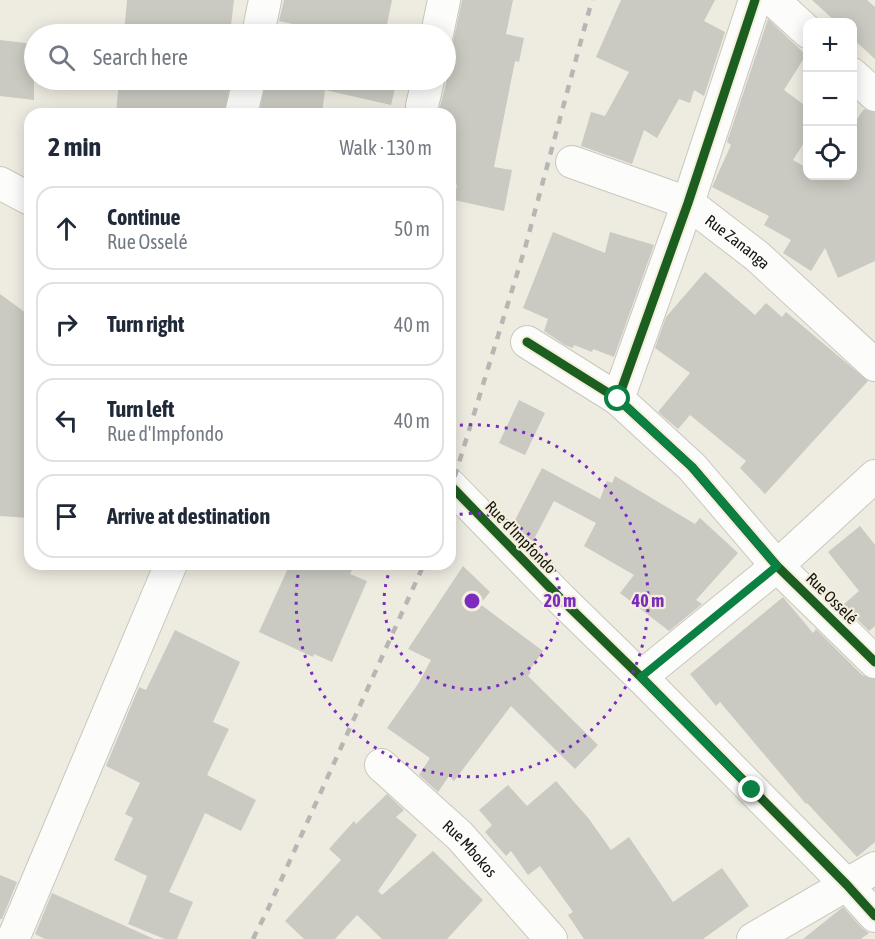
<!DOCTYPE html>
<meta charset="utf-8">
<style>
:root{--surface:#fff;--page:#f6f6f7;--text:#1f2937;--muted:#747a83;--line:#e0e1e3}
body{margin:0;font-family:"Asap Condensed",sans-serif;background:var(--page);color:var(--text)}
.controls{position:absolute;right:18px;top:18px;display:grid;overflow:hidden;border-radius:12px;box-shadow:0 3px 15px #0003}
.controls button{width:54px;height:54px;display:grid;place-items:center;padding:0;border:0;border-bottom:2px solid var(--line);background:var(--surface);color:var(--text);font:30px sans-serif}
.stop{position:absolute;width:18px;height:18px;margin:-14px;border:4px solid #0b8043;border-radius:50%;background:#fff}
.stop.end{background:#0b8043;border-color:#fff;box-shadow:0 2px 6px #0008}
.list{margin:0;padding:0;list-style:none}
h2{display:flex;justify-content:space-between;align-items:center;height:78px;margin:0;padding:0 24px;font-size:26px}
h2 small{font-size:20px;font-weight:400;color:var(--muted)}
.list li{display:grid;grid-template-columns:39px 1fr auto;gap:18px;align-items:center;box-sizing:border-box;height:84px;margin:0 12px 12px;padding:0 12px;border:2px solid var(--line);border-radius:18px}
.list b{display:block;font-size:22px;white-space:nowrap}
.list p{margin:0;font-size:20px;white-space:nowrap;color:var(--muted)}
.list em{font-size:20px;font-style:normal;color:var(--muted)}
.icon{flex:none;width:33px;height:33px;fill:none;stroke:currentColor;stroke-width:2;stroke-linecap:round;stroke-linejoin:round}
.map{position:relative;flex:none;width:875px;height:939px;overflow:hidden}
.search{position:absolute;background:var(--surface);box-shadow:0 3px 15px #0003;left:24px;top:24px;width:432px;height:66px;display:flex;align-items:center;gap:15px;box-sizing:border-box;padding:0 21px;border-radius:33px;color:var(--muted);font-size:22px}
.panel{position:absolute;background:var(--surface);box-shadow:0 3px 15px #0003;left:24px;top:108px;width:432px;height:462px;border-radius:18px}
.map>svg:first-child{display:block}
</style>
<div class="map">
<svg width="875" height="939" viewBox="0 0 875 939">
<rect width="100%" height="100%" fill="#eeece1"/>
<!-- building -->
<g fill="#cacac2">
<path d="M 127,0 L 234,0 L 230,34 L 124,34 Z"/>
<path d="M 284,0 L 392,0 L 385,34 L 296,34 L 297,25 L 279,21 Z"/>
<path d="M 462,0 L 513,0 L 506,34 L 524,38 L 519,62 L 515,61 L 494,167 L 512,170 L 504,211 L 454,200 L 457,185 L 450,183 L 450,114 L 438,114 L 446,84 L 446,75 Z"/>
<path d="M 621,0 L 715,0 L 704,21 L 725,32 L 704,96 L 694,90 L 690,103 L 679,99 L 657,138 L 644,130 L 632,164 L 581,146 L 591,112 L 605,116 L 629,72 L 596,57 Z"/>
<path d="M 812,0 L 867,0 L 875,7 L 875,59 L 852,38 L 852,22 L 836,22 Z"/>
<path d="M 768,19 L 806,55 L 784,90 L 807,107 L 807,138 L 793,160 L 807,168 L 807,176 L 852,176 L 852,126 L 864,109 L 875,112 L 875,261 L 838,278 L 825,248 L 811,271 L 783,253 L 791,240 L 764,225 L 769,216 L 712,187 L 731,145 L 727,142 Z"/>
<path d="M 0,40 L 34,44 L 34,100 L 0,96 Z"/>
<path d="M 119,80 L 231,80 L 224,114 L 116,114 Z"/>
<path d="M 266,80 L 397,80 L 391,105 L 325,90 L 322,114 L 259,114 Z"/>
<path d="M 553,232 L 605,253 L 610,232 L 654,245 L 614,357 L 593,349 L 592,352 L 574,345 L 573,348 L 565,345 L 544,331 L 548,319 L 523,308 Z"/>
<path d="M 705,272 L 755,315 L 766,303 L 782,317 L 786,312 L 868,381 L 765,494 L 740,468 L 746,461 L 690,415 L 678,429 L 658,412 L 690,373 L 655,348 L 666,317 Z"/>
<path d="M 0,294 L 30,316 L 30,518 L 0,516 Z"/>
<path d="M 519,400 L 545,413 L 525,455 L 499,443 Z"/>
<path d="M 542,468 L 600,499 L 607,481 L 612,483 L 615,476 L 695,524 L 700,518 L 738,553 L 696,600 L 702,604 L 669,631 L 620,593 L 634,575 L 584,546 L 596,523 L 554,501 L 533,541 L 526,537 L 513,524 Z"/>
<path d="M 860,526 L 875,545 L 875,626 L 869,631 L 843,605 L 859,591 L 828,552 Z"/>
<path d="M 290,564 L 355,564 L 350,574 L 367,581 L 332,662 L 314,654 L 313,657 L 259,632 Z"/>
<path d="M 463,566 L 490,592 L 480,604 L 543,651 L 529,671 L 531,672 L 528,676 L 598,745 L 575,769 L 511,706 L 454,781 L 449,776 L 438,792 L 419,775 L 430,758 L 387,728 L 418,684 L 431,660 L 408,649 Z"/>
<path d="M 783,597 L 813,633 L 816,629 L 862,675 L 875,679 L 875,842 L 857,857 L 807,803 L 806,804 L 720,702 L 716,706 L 690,674 Z"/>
<path d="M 175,630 L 240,662 L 213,722 L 229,729 L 207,775 L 256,800 L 241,831 L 205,813 L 169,892 L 193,902 L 177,939 L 165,939 L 128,924 L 147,876 L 114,860 L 133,818 L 125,814 L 140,783 L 106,766 L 139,687 L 146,690 Z"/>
<path d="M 556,781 L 589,819 L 611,850 L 629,837 L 673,902 L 722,868 L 749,906 L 703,939 L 584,939 L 568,915 L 573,912 L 540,866 L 528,875 L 511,851 L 506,856 L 485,832 L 492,825 L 479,810 L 508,785 L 527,806 Z"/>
<path d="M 387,794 L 404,810 L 396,817 L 417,835 L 378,891 L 382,895 L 433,851 L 483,900 L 447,939 L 382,939 L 357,915 L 335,939 L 304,939 L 285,921 L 341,860 L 329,849 L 354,821 L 356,824 Z"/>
<path d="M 0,875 L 17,882 L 2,919 L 0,919 Z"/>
<path d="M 52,893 L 154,939 L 45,939 L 35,934 Z"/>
<path d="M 843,907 L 862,928 L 869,933 L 861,939 L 803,939 Z"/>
</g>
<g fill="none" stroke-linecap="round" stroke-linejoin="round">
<!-- minor casing -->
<g stroke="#c9c7be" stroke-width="34">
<g id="minor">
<path d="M 773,0 L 808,32"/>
<path d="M 258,34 L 265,0"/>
<path d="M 437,34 L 444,0"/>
<path d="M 852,74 L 875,95"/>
<path d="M 422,106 L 428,80"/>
<path d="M 241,114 L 249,80"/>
<path id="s1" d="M 572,162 L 688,203 L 757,256 L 875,365"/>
<path d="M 0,183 L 30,199"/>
<path d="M 527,342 L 618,399 L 692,467 L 777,566 L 875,662"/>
<path d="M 618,399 L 688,203 L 755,0"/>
<path d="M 450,485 L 561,599 L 641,677 L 847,885 L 875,916"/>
<path d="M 641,677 L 777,566 L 875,476"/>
<path id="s2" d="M 381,765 L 460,836 L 551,939"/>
<path d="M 13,939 L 171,564"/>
<path d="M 753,939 L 875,868"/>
</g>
</g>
<!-- minor -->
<use href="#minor" stroke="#fcfcfa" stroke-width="32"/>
<!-- rail -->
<g stroke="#b8b6b4" stroke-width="4.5" stroke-dasharray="8 8" stroke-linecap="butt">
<path d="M 450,492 L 525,248 L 592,0"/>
<path d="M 253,939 L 268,909 L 424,564"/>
</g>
<!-- cycleway casing -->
<g stroke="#f3efdc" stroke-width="13">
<g id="cycleway">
<path d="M 527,342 L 618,399 L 692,467 L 777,566 L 875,662"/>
<path d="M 618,399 L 688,203 L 755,0"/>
<path d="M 450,485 L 561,599 L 641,677 L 847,885 L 875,916"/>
</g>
</g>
<!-- cycleway -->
<use href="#cycleway" stroke="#1b5e20" stroke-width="9"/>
</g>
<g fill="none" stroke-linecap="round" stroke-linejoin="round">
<!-- route -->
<path stroke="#0b8043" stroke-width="8" d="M 618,399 L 692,467 L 777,566 L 641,677 L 752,790"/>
</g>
<!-- distance rings -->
<g fill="none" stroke="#7b2cbf" stroke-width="3" stroke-dasharray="3 6">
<path d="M451 516A88 88 0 1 1 392 565"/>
<path d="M451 426A176 176 0 1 1 300 564"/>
</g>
<g text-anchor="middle" stroke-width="4.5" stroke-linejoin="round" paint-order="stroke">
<!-- street labels -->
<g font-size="16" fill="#15130d" stroke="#f3efdc">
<text dy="6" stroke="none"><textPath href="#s1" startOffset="186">Rue Zananga</textPath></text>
<text transform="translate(521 537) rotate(46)" y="6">Rue d'Impfondo</text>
<text transform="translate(832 598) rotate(45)" y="6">Rue Osselé</text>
<text dy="6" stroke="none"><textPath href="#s2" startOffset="122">Rue Mbokos</textPath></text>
</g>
</g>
<circle cx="472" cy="601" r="9" fill="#7b2cbf" stroke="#f3efdc" stroke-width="3"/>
<g font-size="18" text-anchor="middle" font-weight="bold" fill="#7b2cbf" stroke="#f3efdc" stroke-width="4.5" stroke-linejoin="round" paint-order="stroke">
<text x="560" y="607">20 m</text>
<text x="648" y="607">40 m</text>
</g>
</svg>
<div class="controls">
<button>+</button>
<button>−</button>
<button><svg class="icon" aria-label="locate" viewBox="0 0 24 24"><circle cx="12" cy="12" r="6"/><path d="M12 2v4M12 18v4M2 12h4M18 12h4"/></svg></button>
</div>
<div class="stop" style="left:618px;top:399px"></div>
<div class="stop end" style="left:752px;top:790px"></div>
<div class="search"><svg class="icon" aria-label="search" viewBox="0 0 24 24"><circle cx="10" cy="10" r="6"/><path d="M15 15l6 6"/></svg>Search here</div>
<section class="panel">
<h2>2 min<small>Walk · 130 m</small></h2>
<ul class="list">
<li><svg class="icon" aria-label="ahead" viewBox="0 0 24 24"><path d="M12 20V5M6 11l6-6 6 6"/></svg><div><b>Continue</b><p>Rue Osselé</p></div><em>50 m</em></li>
<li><svg class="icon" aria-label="right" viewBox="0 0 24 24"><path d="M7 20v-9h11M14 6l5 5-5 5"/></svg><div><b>Turn right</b></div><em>40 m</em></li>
<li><svg class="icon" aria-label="left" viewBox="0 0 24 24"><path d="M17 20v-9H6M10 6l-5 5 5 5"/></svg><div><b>Turn left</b><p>Rue d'Impfondo</p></div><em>40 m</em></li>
<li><svg class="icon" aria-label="arrive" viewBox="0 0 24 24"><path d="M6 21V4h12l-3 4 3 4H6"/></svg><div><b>Arrive at destination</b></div></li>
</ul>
</section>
</div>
